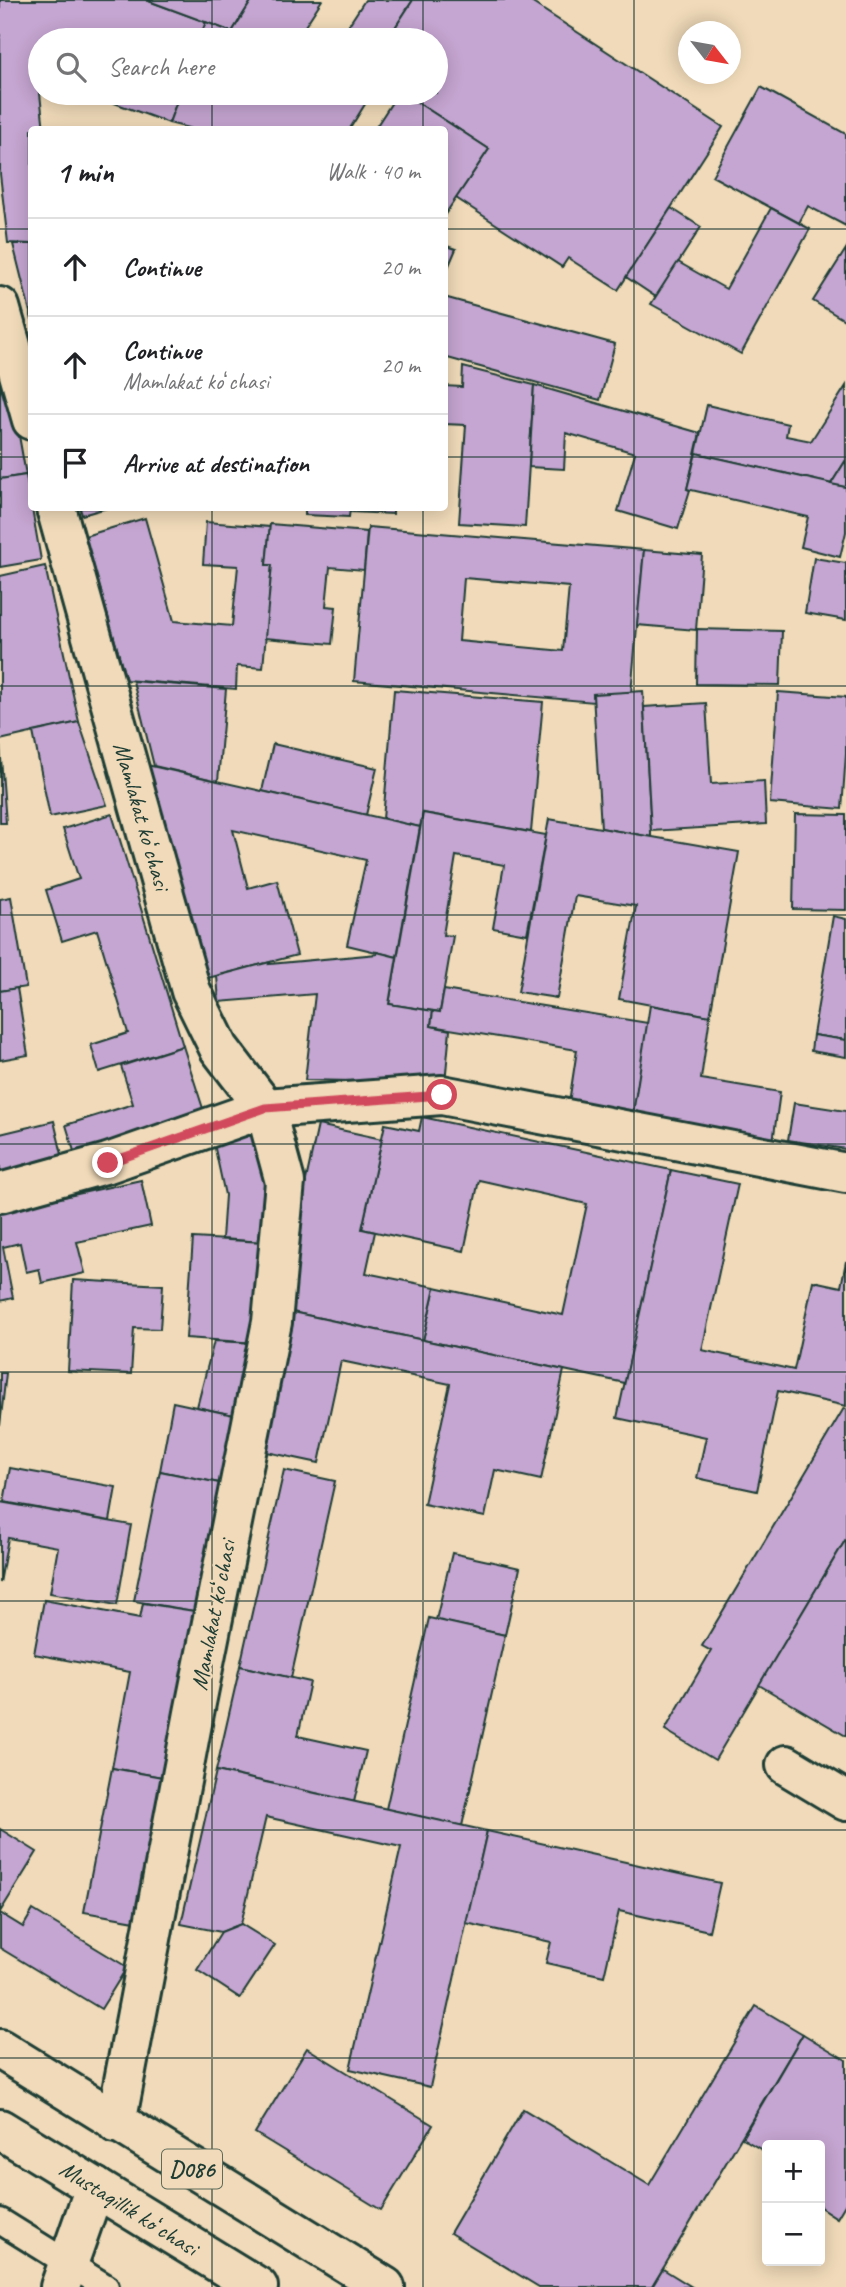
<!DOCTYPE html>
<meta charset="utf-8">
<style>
:root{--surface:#fff;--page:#f6f6f6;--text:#202124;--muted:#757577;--line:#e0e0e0}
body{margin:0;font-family:Caveat,sans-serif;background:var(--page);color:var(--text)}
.controls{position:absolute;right:21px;bottom:21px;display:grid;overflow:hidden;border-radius:7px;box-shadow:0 4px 18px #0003}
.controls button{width:63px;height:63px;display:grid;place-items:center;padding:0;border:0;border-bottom:2px solid var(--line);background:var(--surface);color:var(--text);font:35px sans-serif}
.compass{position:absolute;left:678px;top:21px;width:63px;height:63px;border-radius:50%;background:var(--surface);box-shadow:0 4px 18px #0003;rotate:121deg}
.stop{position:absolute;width:21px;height:21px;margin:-16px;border:5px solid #d1495b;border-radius:50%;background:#fff}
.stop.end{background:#d1495b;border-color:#fff;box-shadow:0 2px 7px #0008}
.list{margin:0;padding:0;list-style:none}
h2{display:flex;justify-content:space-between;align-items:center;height:91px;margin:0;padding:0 28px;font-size:30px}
h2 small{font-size:23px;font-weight:400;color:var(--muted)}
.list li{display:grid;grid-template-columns:46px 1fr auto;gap:21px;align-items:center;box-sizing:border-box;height:98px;padding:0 28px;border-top:2px solid var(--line)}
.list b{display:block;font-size:26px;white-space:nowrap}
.list p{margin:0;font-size:23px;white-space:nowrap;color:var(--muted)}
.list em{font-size:23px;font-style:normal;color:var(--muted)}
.icon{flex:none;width:38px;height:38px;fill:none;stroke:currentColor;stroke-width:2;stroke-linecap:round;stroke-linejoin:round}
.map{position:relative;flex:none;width:846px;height:2287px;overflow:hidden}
.search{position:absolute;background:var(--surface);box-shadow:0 4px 18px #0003;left:28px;top:28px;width:420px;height:77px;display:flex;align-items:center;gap:18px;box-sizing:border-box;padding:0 24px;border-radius:38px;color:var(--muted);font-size:26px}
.panel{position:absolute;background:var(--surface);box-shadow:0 4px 18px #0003;left:28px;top:126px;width:420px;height:385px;border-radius:7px}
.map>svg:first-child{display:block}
</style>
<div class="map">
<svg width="846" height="2287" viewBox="0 0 846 2287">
<rect width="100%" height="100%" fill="#f0dab9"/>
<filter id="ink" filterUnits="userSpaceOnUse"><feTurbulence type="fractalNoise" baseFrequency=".0143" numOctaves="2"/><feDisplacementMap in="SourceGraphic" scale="14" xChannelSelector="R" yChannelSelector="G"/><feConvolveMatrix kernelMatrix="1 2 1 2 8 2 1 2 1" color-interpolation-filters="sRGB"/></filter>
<g filter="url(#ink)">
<!-- building -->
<g fill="#c5a5d1" stroke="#1f3d34" stroke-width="2" fill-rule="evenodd">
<path d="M 0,0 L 146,0 L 206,22 L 199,40 L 40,40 L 40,76 L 38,75 L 44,130 L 32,130 L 32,244 L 8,243 L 0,174 Z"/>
<path d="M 146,0 L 252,0 L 232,32 Z"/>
<path d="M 252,0 L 322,0 L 296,40 L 199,40 L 206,22 L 232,32 Z"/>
<path d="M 365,0 L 413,0 L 387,40 L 339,40 Z"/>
<path d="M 413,0 L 528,0 L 723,127 L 618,290 L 568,258 L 562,267 L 456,198 L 489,149 L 403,93 L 436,93 L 436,40 L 387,40 Z"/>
<path d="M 761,87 L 846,134 L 846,226 L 808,206 L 799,223 L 712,176 Z"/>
<path d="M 87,93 L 180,93 L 169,123 Z"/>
<path d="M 180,93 L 372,93 L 349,130 L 196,130 L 169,123 Z"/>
<path d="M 398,93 L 403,93 L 489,149 L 444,216 L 444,130 L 374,130 Z"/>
<path d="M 671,208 L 701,227 L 656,297 L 626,277 Z"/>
<path d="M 771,208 L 810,229 L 741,354 L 651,304 L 678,262 L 726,289 Z"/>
<path d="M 13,244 L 32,244 L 32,320 Z"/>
<path d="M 444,245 L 456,249 L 444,277 Z"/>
<path d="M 846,249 L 846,321 L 813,301 Z"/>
<path d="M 444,297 L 615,344 L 600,400 L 444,357 Z"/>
<path d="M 463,367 L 534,385 L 525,527 L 459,523 L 466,425 L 444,424 L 444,386 L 462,387 Z"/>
<path d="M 9,379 L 26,475 L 0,479 L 0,381 Z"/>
<path d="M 534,385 L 700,433 L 687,489 L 690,490 L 678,529 L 618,511 L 635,453 L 566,433 L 564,469 L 529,467 Z"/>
<path d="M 846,386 L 846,460 L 831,484 L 696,453 L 707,405 L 788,424 L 786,436 L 811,441 Z"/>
<path d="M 696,453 L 846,487 L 846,532 L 840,557 L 801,547 L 808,517 L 687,489 Z"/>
<path d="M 846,460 L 846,487 L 831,484 Z"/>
<path d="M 26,475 L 41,560 L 0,567 L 0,479 Z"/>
<path d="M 80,508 L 107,508 L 82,515 Z"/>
<path d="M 305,508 L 350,508 L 349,517 L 305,515 Z"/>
<path d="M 350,508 L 393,508 L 393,514 L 350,512 Z"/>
<path d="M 145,518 L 174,621 L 232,626 L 238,566 L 203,564 L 206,522 L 270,527 L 266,565 L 272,565 L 263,668 L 237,666 L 236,689 L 126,680 L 85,536 Z"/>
<path d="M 270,524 L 367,532 L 364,570 L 330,567 L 326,606 L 336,607 L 332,644 L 265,638 L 272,565 L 266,565 Z"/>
<path d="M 368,527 L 644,550 L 631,693 L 593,694 L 594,702 L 354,681 ZM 464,578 L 569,587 L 563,651 L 459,641 Z"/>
<path d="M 644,550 L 702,555 L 696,630 L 637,625 Z"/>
<path d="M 814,558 L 846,563 L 846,620 L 805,613 Z"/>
<path d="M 45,566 L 79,722 L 0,740 L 0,576 Z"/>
<path d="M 697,629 L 782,631 L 780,685 L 696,684 Z"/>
<path d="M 133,681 L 226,689 L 218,781 L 154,766 Z"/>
<path d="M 394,690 L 543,702 L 531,832 L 423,813 L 420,827 L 383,819 Z"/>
<path d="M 643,691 L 651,831 L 651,837 L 601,828 L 593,694 Z"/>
<path d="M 778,692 L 846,697 L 846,754 L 842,809 L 770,803 Z"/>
<path d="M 706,703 L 711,784 L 764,781 L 766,824 L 651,831 L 644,707 Z"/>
<path d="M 79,722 L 107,805 L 50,817 L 33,732 Z"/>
<path d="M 273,744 L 377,768 L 366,815 L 262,791 Z"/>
<path d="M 0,745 L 6,823 L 0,823 Z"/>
<path d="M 147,765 L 420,827 L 397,957 L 347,945 L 366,860 L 233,830 L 248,888 L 277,880 L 297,955 L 204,979 Z"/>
<path d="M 423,813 L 546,835 L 527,934 L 493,928 L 504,865 L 456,856 L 443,935 L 453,936 L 440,1012 L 389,1004 Z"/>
<path d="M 112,814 L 183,1046 L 99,1072 L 91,1045 L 128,1033 L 97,930 L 62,941 L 46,890 L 79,879 L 63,829 Z"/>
<path d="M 795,814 L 846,815 L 846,910 L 793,909 Z"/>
<path d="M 549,819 L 739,852 L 710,1016 L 619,999 L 636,906 L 575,896 L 557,998 L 518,992 Z"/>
<path d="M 11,897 L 26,987 L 0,991 L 0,899 Z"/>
<path d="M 833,916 L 846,919 L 846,1040 L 813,1035 Z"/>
<path d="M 377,952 L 397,957 L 389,1004 L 433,1011 L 431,1026 L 450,1030 L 445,1083 L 305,1080 L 315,994 L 219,1002 L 217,976 L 270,962 L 269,964 L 377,954 Z"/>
<path d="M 17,988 L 28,1055 L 0,1060 L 0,991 Z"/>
<path d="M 444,990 L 648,1023 L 632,1120 L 568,1109 L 577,1050 L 431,1026 L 433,1011 L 440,1012 Z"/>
<path d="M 650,1005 L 710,1016 L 701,1079 L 780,1092 L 773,1142 L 632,1120 Z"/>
<path d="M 813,1035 L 846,1040 L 846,1057 L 811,1051 Z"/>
<path d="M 183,1046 L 207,1121 L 77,1161 L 66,1125 L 133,1104 L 121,1066 Z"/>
<path d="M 794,1103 L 846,1111 L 846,1149 L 788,1140 Z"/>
<path d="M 422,1117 L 671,1170 L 625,1383 L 423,1340 L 435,1287 L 563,1315 L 587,1204 L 479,1180 L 464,1251 L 362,1229 L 385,1124 L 419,1131 Z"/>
<path d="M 54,1121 L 65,1167 L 0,1183 L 0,1134 Z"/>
<path d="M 318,1125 L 382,1139 L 362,1229 L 375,1232 L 366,1273 L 435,1287 L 423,1340 L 278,1309 Z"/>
<path d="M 255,1134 L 268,1186 L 263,1242 L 222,1239 L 225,1195 L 214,1144 Z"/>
<path d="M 671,1170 L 738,1184 L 702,1350 L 794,1370 L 813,1281 L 841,1287 L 846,1261 L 846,1406 L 778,1391 L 757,1491 L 697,1478 L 706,1437 L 617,1418 Z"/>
<path d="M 141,1180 L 151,1226 L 77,1242 L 85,1273 L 42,1283 L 39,1269 L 26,1272 L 20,1243 L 3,1247 L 13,1298 L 0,1301 L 0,1211 Z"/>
<path d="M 193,1238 L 263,1242 L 256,1343 L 186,1338 Z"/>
<path d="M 73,1280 L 163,1285 L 160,1329 L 134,1328 L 131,1374 L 68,1371 Z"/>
<path d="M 278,1309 L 564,1370 L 541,1480 L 495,1470 L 485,1517 L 424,1504 L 450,1384 L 341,1361 L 319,1463 L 248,1448 Z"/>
<path d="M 214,1341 L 256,1343 L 238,1416 L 197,1407 Z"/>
<path d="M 0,1373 L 6,1373 L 0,1426 Z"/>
<path d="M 173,1402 L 238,1416 L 224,1484 L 160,1471 Z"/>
<path d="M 844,1408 L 846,1409 L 846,1539 L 715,1760 L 665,1730 L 711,1651 L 702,1646 Z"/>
<path d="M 10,1468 L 116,1487 L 110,1521 L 4,1502 Z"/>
<path d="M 284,1470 L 335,1481 L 291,1678 L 240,1666 Z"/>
<path d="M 160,1471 L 224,1484 L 194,1611 L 134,1601 Z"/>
<path d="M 0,1502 L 131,1525 L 117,1605 L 50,1593 L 58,1547 L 8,1538 L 0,1583 Z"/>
<path d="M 846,1539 L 846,1736 L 759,1685 Z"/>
<path d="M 452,1553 L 520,1568 L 505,1635 L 436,1620 Z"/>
<path d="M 44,1600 L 140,1618 L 143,1603 L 194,1611 L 162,1777 L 112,1768 L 130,1672 L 34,1654 Z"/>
<path d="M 429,1618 L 505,1635 L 462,1826 L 386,1809 Z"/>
<path d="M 240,1666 L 310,1682 L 298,1736 L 366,1751 L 354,1802 L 216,1771 Z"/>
<path d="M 112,1768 L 162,1777 L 135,1921 L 84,1912 Z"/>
<path d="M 216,1771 L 487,1831 L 430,2087 L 350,2069 L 401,1847 L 266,1817 L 241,1924 L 221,1932 L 181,1924 Z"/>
<path d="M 0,1829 L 37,1852 L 0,1912 Z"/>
<path d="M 487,1831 L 720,1883 L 709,1931 L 619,1911 L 604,1976 L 546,1963 L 551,1942 L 466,1923 Z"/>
<path d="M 33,1910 L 127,1967 L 101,2009 L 0,1948 L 0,1913 L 23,1927 Z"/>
<path d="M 241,1924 L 275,1945 L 240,1998 L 197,1970 L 221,1932 Z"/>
<path d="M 756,2006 L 803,2034 L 652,2287 L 539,2287 L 450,2233 L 523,2109 L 649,2185 Z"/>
<path d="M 803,2034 L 846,2060 L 846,2203 L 837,2218 L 820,2207 L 820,2145 L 767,2145 L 767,2153 L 742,2138 Z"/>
<path d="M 307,2048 L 433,2125 L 381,2210 L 255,2133 Z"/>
<path d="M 663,2269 L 692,2287 L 652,2287 Z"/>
</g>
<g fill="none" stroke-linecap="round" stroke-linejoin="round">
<!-- lane casing -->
<g stroke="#1f3d34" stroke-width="30">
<path id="lane" d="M 0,2221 L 106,2287"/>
</g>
<!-- street casing -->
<g stroke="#1f3d34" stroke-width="44">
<g id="street">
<path d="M 0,307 L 32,420"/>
<path d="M 56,508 L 191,991 L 219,1048 L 265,1108 L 285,1182 L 272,1322 L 194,1713 L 116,2123"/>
<path d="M 0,1193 L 108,1163 L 265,1108 L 442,1095 L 846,1173"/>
<path d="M 786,1765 L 846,1801"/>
<path d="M 60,2287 L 95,2187"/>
</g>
</g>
<!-- primary casing -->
<g stroke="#1f3d34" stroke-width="44">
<g id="primary">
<path d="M 0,2049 L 385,2287"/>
<path d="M 0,2129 L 258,2287"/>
</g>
</g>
<!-- lane -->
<use href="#lane" stroke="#f0dab9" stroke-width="24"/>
<!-- street -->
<use href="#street" stroke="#f0dab9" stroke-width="38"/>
<!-- primary -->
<use href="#primary" stroke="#f0dab9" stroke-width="38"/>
</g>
</g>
<g fill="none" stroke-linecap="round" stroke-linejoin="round" filter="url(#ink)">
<!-- route -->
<path stroke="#d1495b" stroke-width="9" d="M 108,1163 L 265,1108 L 442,1095"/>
</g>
<!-- grid -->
<path fill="none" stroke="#1f3d34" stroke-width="2" stroke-opacity="0.55" d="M 212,0 L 212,40M 423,0 L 423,40M 634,0 L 634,2287M 212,93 L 212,130M 423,93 L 423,130M 0,229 L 32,229M 444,229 L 846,229M 0,457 L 32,457M 444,457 L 846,457M 212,508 L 212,2287M 423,508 L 423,2287M 0,686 L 846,686M 0,915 L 846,915M 0,1144 L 846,1144M 0,1372 L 846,1372M 0,1601 L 846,1601M 0,1830 L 846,1830M 0,2058 L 846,2058"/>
<g text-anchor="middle" stroke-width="5" stroke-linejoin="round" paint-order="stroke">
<!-- shield labels -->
<rect fill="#f0dab9" stroke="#5e6c5c" stroke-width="2" x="162" y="2149.5" width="60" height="39" rx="5"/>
<g font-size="23" font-weight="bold" fill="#1f3d34">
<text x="192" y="2177">D086</text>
</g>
<!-- street labels -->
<g font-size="24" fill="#1f3d34" stroke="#f0dab9">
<text transform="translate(142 816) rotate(74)" y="8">Mamlakat koʻchasi</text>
<text transform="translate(213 1615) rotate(-79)" y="8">Mamlakat koʻchasi</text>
<text transform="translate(129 2208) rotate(32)" y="8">Mustaqillik koʻchasi</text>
</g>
</g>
</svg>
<div class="controls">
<button>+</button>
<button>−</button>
</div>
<svg class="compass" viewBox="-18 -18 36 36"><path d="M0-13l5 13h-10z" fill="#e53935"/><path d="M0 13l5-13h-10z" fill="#757577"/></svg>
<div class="stop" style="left:442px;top:1095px"></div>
<div class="stop end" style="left:108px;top:1163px"></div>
<div class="search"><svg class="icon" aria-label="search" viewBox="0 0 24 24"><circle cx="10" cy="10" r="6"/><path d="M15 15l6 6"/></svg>Search here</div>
<section class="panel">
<h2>1 min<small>Walk · 40 m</small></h2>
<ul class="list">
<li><svg class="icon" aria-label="ahead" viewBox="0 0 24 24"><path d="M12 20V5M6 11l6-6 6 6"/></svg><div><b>Continue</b></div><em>20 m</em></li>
<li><svg class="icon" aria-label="ahead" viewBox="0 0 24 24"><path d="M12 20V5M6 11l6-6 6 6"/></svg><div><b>Continue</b><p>Mamlakat koʻchasi</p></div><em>20 m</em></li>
<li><svg class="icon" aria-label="arrive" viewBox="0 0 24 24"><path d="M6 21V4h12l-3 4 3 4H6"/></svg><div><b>Arrive at destination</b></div></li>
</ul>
</section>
</div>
